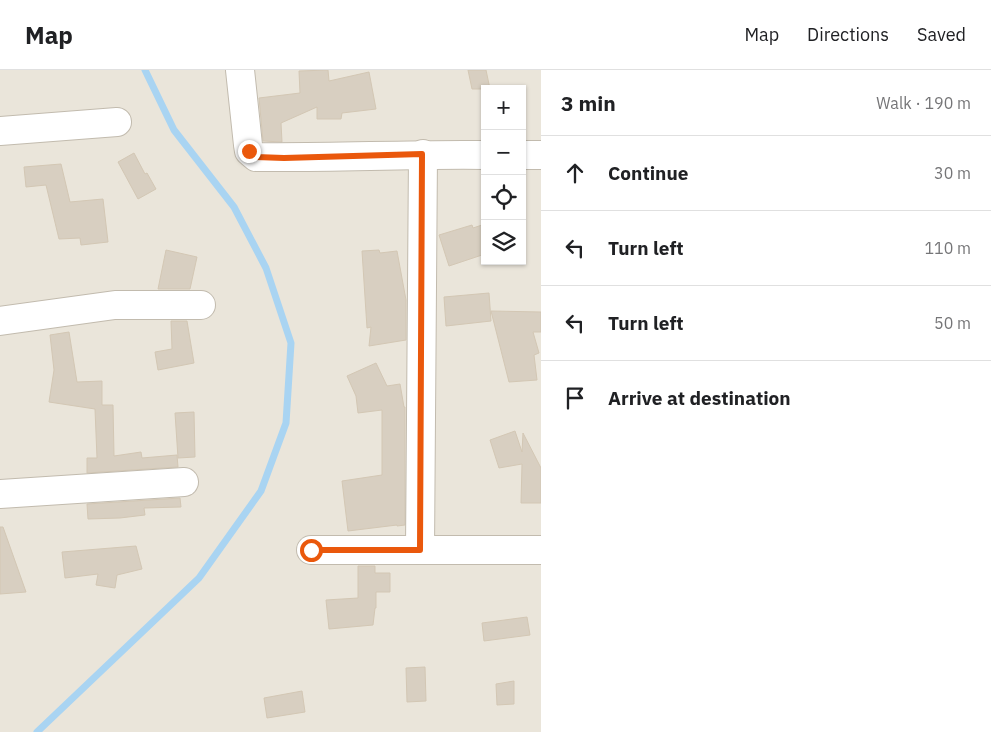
<!DOCTYPE html>
<meta charset="utf-8">
<style>
:root{--surface:#fff;--page:#f6f6f6;--text:#202124;--muted:#757577;--line:#e0e0e0}
body{margin:0;font-family:"IBM Plex Sans",sans-serif;background:var(--page);color:var(--text)}
.controls{position:absolute;right:15px;top:15px;display:grid;overflow:hidden;border-radius:0px;box-shadow:0 1px 4px #0004}
.controls button{width:45px;height:45px;display:grid;place-items:center;padding:0;border:0;border-bottom:1px solid var(--line);background:var(--surface);color:var(--text);font:25px sans-serif}
.stop{position:absolute;width:15px;height:15px;margin:-11px;border:4px solid #ea580c;border-radius:50%;background:#fff}
.stop.end{background:#ea580c;border-color:#fff;box-shadow:0 1px 5px #0008}
.list{margin:0;padding:0;list-style:none}
h2{display:flex;justify-content:space-between;align-items:center;height:65px;margin:0;padding:0 20px;font-size:21px}
h2 small{font-size:16px;font-weight:400;color:var(--muted)}
.list li{display:grid;grid-template-columns:32px 1fr auto;gap:15px;align-items:center;box-sizing:border-box;height:75px;padding:0 20px;border-top:1px solid var(--line)}
.list b{display:block;font-size:19px;white-space:nowrap}
.list em{font-size:16px;font-style:normal;color:var(--muted)}
.icon{flex:none;width:28px;height:28px;fill:none;stroke:currentColor;stroke-width:2;stroke-linecap:round;stroke-linejoin:round}
.map{position:relative;flex:none;width:541px;height:662px;overflow:hidden}
header{display:flex;align-items:center;gap:30px;box-sizing:border-box;height:70px;padding:0 25px;background:var(--surface);border-bottom:1px solid var(--line)}
header strong{font-size:24px}
nav{display:flex;gap:28px;margin-inline-start:auto;font-size:18px}
main{display:flex}
aside{flex:1;background:var(--surface)}
.map>svg:first-child{display:block}
</style>
<header>
<strong>Map</strong>
<nav><a>Map</a><a>Directions</a><a>Saved</a></nav>
</header>
<main>
<div class="map">
<svg width="541" height="662" viewBox="0 0 541 662">
<rect width="100%" height="100%" fill="#f6f3ec"/>
<!-- residential -->
<path fill="#eae5da" fill-rule="evenodd" d="M 0,0 L 541,0 L 541,662 L 0,662 ZM 485,19 L 522,19 L 522,191 L 485,191 Z"/>
<g fill="none" stroke-linecap="round" stroke-linejoin="round">
<!-- stream -->
<path stroke="#a9d4f2" stroke-width="7" d="M 37,662 L 199,508 L 261,421 L 286,353 L 291,273 L 266,198 L 234,137 L 174,60 L 145,0"/>
</g>
<!-- building -->
<g fill="#d8cfc1" stroke="#d3c7b4">
<path d="M 328,0 L 329,11 L 369,2 L 376,39 L 342,43 L 341,49 L 317,49 L 317,37 L 281,53 L 282,72 L 263,71 L 259,28 L 300,23 L 299,1 Z"/>
<path d="M 468,0 L 486,0 L 490,19 L 472,19 Z"/>
<path d="M 134,83 L 145,104 L 147,103 L 156,119 L 138,129 L 118,92 Z"/>
<path d="M 61,94 L 70,132 L 103,129 L 108,172 L 81,175 L 80,168 L 59,169 L 46,115 L 26,117 L 24,97 Z"/>
<path d="M 485,154 L 485,184 L 449,196 L 439,165 L 472,155 L 473,158 Z"/>
<path d="M 166,180 L 197,187 L 190,219 L 158,219 Z"/>
<path d="M 379,180 L 380,183 L 397,181 L 406,230 L 406,270 L 369,276 L 371,257 L 367,258 L 362,181 Z"/>
<path d="M 489,223 L 491,251 L 446,256 L 444,227 Z"/>
<path d="M 491,241 L 541,242 L 541,262 L 533,262 L 539,283 L 534,285 L 537,310 L 509,312 Z"/>
<path d="M 171,251 L 187,251 L 194,293 L 158,300 L 155,282 L 172,279 Z"/>
<path d="M 69,262 L 77,312 L 102,311 L 102,335 L 113,335 L 114,386 L 141,382 L 142,388 L 177,385 L 178,397 L 87,403 L 87,388 L 97,388 L 95,339 L 49,332 L 54,300 L 50,265 Z"/>
<path d="M 376,293 L 387,316 L 400,314 L 404,337 L 405,337 L 405,455 L 397,456 L 397,455 L 348,461 L 342,411 L 382,405 L 382,340 L 358,343 L 356,326 L 347,306 Z"/>
<path d="M 194,342 L 195,387 L 178,388 L 175,343 Z"/>
<path d="M 515,361 L 522,382 L 523,363 L 541,398 L 541,433 L 521,433 L 522,394 L 499,398 L 490,370 Z"/>
<path d="M 180,428 L 181,437 L 144,438 L 145,445 L 120,448 L 88,449 L 87,434 Z"/>
<path d="M 0,457 L 3,457 L 26,522 L 0,524 Z"/>
<path d="M 136,476 L 142,499 L 117,505 L 115,518 L 96,515 L 98,504 L 65,508 L 62,482 Z"/>
<path d="M 358,496 L 375,496 L 375,503 L 390,503 L 390,522 L 376,522 L 376,538 L 375,538 L 373,555 L 329,559 L 326,530 L 358,528 Z"/>
<path d="M 527,547 L 530,565 L 484,571 L 482,553 Z"/>
<path d="M 425,597 L 426,631 L 407,632 L 406,598 Z"/>
<path d="M 514,611 L 514,634 L 497,635 L 496,614 Z"/>
<path d="M 302,621 L 305,642 L 267,648 L 264,628 Z"/>
</g>
<g fill="none" stroke-linecap="round" stroke-linejoin="round">
<!-- minor casing -->
<g stroke="#c2bbae" stroke-width="30">
<g id="minor">
<path d="M 240,0 L 248,75 L 249,81 L 256,87 C 332,88 408,84 485,85"/>
<path d="M 0,61 L 117,52"/>
<path d="M 522,85 L 541,85"/>
<path d="M 0,251 L 115,235 L 201,235"/>
<path d="M 0,424 L 184,412"/>
<path d="M 311,480 L 541,480"/>
<path d="M 420,480 L 423,84"/>
</g>
</g>
<!-- minor -->
<use href="#minor" stroke="#fff" stroke-width="28"/>
</g>
<g fill="none" stroke-linecap="round" stroke-linejoin="round">
<!-- route -->
<path stroke="#ea580c" stroke-width="6" d="M 249,81 L 256,87 L 284,88 L 422,84 L 420,480 L 311,480"/>
</g>
</svg>
<div class="controls">
<button>+</button>
<button>−</button>
<button><svg class="icon" aria-label="locate" viewBox="0 0 24 24"><circle cx="12" cy="12" r="6"/><path d="M12 2v4M12 18v4M2 12h4M18 12h4"/></svg></button>
<button><svg class="icon" aria-label="layers" viewBox="0 0 24 24"><path d="M12 4l9 5-9 5-9-5zM3 14l9 5 9-5"/></svg></button>
</div>
<div class="stop" style="left:311px;top:480px"></div>
<div class="stop end" style="left:249px;top:81px"></div>
</div>
<aside>
<h2>3 min<small>Walk · 190 m</small></h2>
<ul class="list">
<li><svg class="icon" aria-label="ahead" viewBox="0 0 24 24"><path d="M12 20V5M6 11l6-6 6 6"/></svg><div><b>Continue</b></div><em>30 m</em></li>
<li><svg class="icon" aria-label="left" viewBox="0 0 24 24"><path d="M17 20v-9H6M10 6l-5 5 5 5"/></svg><div><b>Turn left</b></div><em>110 m</em></li>
<li><svg class="icon" aria-label="left" viewBox="0 0 24 24"><path d="M17 20v-9H6M10 6l-5 5 5 5"/></svg><div><b>Turn left</b></div><em>50 m</em></li>
<li><svg class="icon" aria-label="arrive" viewBox="0 0 24 24"><path d="M6 21V4h12l-3 4 3 4H6"/></svg><div><b>Arrive at destination</b></div></li>
</ul>
</aside>
</main>
